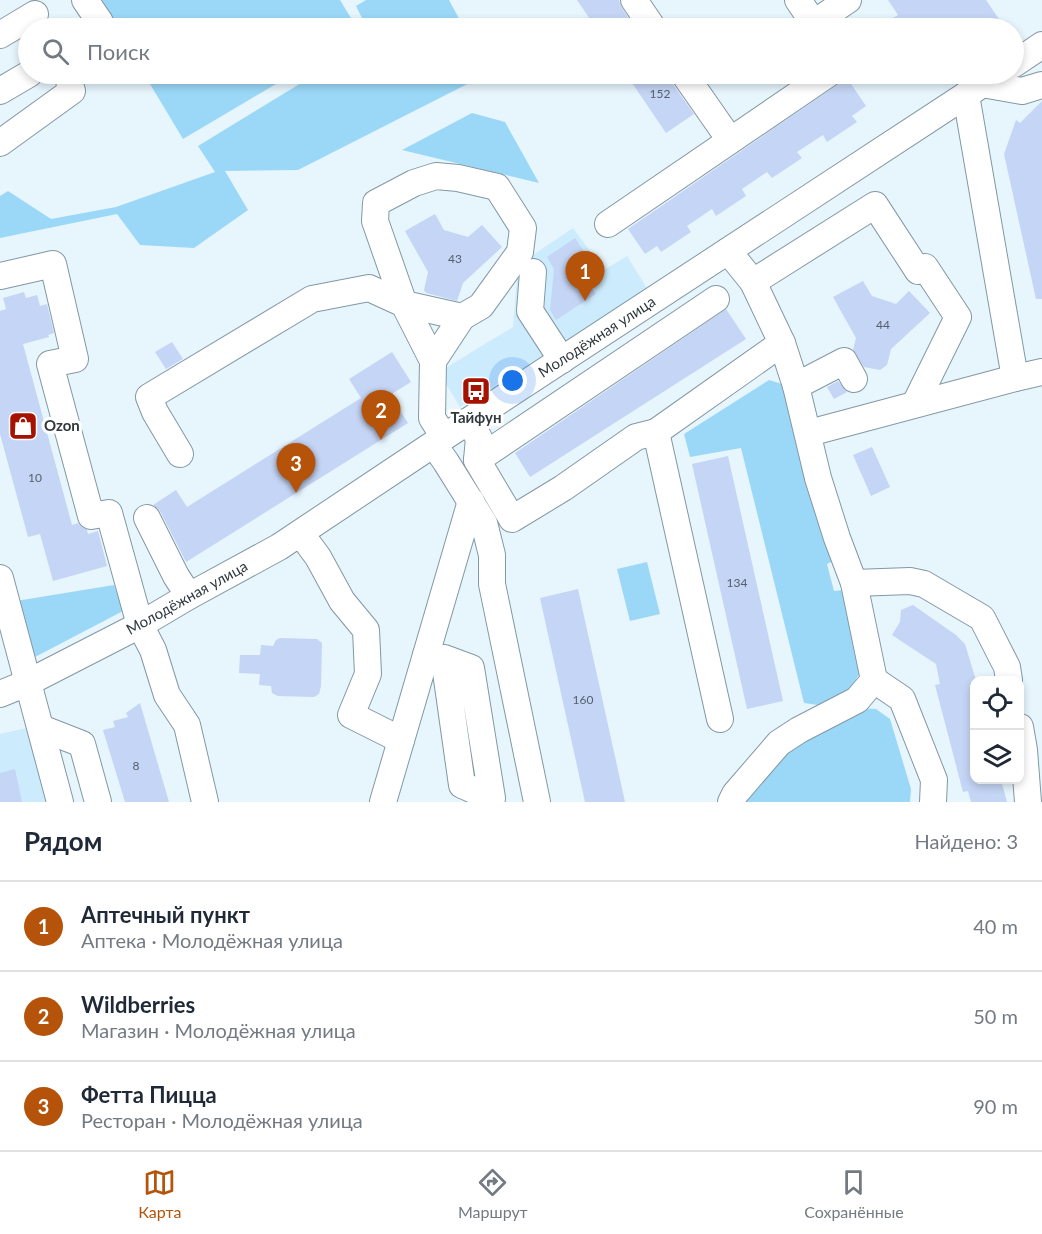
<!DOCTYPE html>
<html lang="ru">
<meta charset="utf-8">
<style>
:root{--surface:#fff;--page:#f6f6f7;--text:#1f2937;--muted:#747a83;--line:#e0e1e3;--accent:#b45309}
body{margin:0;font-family:Lato,sans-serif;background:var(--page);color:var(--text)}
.controls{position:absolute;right:18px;bottom:18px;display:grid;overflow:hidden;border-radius:12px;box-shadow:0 3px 9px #0003}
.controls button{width:54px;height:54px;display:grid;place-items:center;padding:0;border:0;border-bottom:2px solid var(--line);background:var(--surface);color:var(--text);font:30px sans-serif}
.you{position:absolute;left:513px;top:381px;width:21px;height:21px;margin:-15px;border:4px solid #fff;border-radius:50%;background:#1a73e8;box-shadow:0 0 0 9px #1a73e833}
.badge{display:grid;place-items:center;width:39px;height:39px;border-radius:50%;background:var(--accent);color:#fff;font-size:20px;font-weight:700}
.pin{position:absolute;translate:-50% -50px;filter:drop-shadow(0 2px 3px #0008)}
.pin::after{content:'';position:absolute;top:32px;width:21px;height:18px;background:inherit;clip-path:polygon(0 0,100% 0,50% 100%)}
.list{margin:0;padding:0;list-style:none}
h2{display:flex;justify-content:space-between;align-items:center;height:78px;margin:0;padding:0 24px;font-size:26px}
h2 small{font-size:20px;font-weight:400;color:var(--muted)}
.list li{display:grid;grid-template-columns:39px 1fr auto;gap:18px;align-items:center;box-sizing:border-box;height:90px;padding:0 24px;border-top:2px solid var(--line)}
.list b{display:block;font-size:22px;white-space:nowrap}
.list p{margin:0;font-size:20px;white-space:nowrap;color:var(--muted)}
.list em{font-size:20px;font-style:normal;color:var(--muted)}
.icon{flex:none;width:33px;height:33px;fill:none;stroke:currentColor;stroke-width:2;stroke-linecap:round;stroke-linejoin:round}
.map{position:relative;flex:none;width:1042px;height:802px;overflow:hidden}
.search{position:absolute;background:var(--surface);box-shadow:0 3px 9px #0003;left:18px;right:18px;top:18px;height:66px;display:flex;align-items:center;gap:15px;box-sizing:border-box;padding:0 21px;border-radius:33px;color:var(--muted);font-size:22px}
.sheet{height:348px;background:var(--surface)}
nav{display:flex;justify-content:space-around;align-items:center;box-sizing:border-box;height:84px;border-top:2px solid var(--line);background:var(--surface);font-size:16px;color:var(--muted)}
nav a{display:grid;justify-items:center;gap:3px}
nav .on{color:var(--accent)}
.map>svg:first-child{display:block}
</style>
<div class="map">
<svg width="1042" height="802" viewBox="0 0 1042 802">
<rect width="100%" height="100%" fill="#e7f5fd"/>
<!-- built -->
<g fill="#ccecfd">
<path d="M 573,228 L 604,270 L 627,256 L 648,290 L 460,407 L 439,372 L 513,327 L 518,265 Z"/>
<path d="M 31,727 L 49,802 L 0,802 L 0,734 Z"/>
</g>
<!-- green -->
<g fill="#9bd8f8">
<path d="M 100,0 L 340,0 L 357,28 L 117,28 Z"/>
<path d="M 366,0 L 449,0 L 464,28 L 367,28 L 356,6 Z"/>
<path d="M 144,74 L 293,74 L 183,139 Z"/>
<path d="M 316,74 L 487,74 L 298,170 L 225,171 L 248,210 L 194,248 L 140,245 L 117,214 L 0,238 L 0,196 L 8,191 L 51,219 L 116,207 L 215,172 L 198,146 Z"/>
<path d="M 472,113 L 505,122 L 539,183 L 402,150 Z"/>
<path d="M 769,380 L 782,384 L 835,560 L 827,564 L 834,591 L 844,590 L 862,670 L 847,693 L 818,705 L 804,703 L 741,448 L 690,457 L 684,434 Z"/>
<path d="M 647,562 L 660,614 L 630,621 L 617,569 Z"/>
<path d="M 114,585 L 123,611 L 35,657 L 16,601 Z"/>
<path d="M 859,708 L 876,709 L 890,719 L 911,789 L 910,802 L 745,802 L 757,781 L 797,743 Z"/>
</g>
<!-- building -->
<g fill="#c5d5f5">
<path d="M 577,0 L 619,0 L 622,8 L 635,28 L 596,28 Z"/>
<path d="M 888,0 L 986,0 L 1005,28 L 897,28 L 891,19 L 898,15 Z"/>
<path d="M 626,74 L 668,74 L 672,83 L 694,114 L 666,133 Z"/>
<path d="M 847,78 L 866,106 L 852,116 L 857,122 L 827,142 L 823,135 L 797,152 L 802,158 L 772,178 L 767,172 L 742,189 L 746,196 L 716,216 L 712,209 L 687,226 L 691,232 L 661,252 L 657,246 L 645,254 L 628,229 Z"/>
<path d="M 1042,101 L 1042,299 L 1036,299 L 1004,154 L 1016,120 L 1020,123 Z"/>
<path d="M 435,214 L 444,230 L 468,237 L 482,225 L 502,247 L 463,283 L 457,301 L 426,293 L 424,290 L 428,272 L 405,231 Z"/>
<path d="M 575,238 L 595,268 L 583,275 L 596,294 L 556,320 L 550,310 L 554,269 L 547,257 Z"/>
<path d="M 863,281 L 872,296 L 896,304 L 909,291 L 930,313 L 891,349 L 887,365 L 880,370 L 864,367 L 853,350 L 856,338 L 833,297 Z"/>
<path d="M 24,292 L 26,298 L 37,295 L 40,306 L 47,304 L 54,333 L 48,335 L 49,337 L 23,344 L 72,525 L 78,523 L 87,530 L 88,534 L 98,531 L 107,566 L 53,581 L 40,534 L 28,537 L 0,434 L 0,311 L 6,309 L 3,298 Z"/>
<path d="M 726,309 L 746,339 L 530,477 L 515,453 Z"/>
<path d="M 172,342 L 183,359 L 166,369 L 155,352 Z"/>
<path d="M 392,352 L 411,382 L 390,395 L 408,423 L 186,562 L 160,511 L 153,505 L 176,490 L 187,507 L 361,398 L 349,379 Z"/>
<path d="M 838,381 L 847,392 L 834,399 L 827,387 Z"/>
<path d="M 872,447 L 890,487 L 871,496 L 853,455 Z"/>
<path d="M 728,456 L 783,701 L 747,709 L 692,464 Z"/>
<path d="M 578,589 L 625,802 L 585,802 L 540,598 Z"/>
<path d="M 913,605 L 956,635 L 965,644 L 975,677 L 975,780 L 1001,780 L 1007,802 L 971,802 L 968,791 L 963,792 L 935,685 L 940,684 L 936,664 L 892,635 L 900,622 L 901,610 Z"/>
<path d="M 280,638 L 317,639 L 322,643 L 321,686 L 319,694 L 314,697 L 278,696 L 272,693 L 271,686 L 259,685 L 260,674 L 239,673 L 240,655 L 260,655 L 261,645 L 273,646 L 276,640 Z"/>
<path d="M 140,703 L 169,802 L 125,802 L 103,730 L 115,727 L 113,721 L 128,717 L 126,713 Z"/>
<path d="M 15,769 L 22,802 L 0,802 L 0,773 Z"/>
</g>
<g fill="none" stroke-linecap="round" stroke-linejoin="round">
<!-- minor casing -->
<g stroke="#8298a4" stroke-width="28">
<g id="minor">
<path d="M 85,0 L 100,22 L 92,28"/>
<path d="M 634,0 L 653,28"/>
<path d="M 798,0 L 817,28"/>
<path d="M 814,23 L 848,0"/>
<path d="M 0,35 L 35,14"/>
<path d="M 1014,64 L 1042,45"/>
<path d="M 684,74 L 730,140"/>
<path d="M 982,84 L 1022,91 L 1042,85"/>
<path d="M 0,91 L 29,74"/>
<path d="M 966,95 L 1015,378 L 1042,372"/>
<path d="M 0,143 L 72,91 L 67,74"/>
<path d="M 436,176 L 458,178 L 497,187 L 523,228 L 520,252 L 481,306 L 462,317 L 404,304 L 375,221 L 376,203 L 414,183 Z"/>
<path d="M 608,224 L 828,74"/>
<path d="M 728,251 L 753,282 L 782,343 L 796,386 L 818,478 L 837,538 L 854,583 L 874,680"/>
<path d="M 533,272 L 530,311 L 562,360"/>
<path d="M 0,276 L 53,264 L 75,359 L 50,364 L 91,516 L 109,513 L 140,625 L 153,650 L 167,695 L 187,725 L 205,802"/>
<path d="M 753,282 L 875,205 L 918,271 L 925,267 L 958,317 L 915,404"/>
<path d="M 433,361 L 462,317"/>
<path d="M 796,386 L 844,361 L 854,379"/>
<path d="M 468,421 L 479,438 L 477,460 L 512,519 L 563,488 L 636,437 L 656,432 L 782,343"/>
<path d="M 656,432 L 720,719"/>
<path d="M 809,433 L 1015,378"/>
<path d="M 434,445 L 446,462 L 484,523 L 492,555 L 492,584 L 537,802"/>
<path d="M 180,454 L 155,412 L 149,397 L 312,299 L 369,288 L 404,304 L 433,361 L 432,418 L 444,437"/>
<path d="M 477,460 L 716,299"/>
<path d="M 147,518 L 176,576 L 189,596"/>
<path d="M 301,534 L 318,557 L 342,601 L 366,630 L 368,674 L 351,715 L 401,740"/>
<path d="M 0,578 L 60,802"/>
<path d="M 854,583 L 910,581 L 924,584 L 982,618 L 1007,667 L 1009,680"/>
<path d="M 426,655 L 438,659 L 444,658 L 471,668 L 492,798 L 462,785 L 444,658"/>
<path d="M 0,694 L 27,683 L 140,625 L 189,596 L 279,547 L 444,437 L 998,74"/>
<path d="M 1020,727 L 1024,750 L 1028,802"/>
<path d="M 41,728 L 82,744 L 98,802"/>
<path d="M 383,802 L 471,501"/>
<path d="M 731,802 L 735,794 L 779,743 L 799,730 L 857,700 L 874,680 L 902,699 L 934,780 L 933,802"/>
</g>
</g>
<!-- minor -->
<use href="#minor" stroke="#fff" stroke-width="26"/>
</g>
<!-- icons -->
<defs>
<g id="bus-square" transform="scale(1.5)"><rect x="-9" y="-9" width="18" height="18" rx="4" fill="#a51200" stroke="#fff"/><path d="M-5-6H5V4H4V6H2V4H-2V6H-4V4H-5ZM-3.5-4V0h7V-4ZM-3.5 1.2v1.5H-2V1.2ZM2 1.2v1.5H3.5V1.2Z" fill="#fff"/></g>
<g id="shop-square" transform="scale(1.5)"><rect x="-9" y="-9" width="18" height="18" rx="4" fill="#a51200" stroke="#fff"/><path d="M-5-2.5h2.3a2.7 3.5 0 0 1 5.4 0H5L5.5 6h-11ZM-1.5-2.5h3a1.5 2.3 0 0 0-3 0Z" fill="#fff"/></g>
</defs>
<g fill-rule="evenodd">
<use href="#bus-square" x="476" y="391"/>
<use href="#shop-square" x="23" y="426"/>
</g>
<g text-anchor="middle" stroke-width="6" stroke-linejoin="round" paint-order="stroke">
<!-- number labels -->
<g font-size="12" fill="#55606c">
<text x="660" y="98">152</text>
<text x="455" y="263">43</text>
<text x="883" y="329">44</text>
<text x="35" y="482">10</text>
<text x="737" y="587">134</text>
<text x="583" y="704">160</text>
<text x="136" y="770">8</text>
</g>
<!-- street labels -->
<g font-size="15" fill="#30393e" stroke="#fff">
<text transform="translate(597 337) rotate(-33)" y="5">Молодёжная улица</text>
<text transform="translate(187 598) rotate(-29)" y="5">Молодёжная улица</text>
</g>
<!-- poi labels -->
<g font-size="15" font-weight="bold" fill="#30393e" stroke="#fff">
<text x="476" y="423">Тайфун</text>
<text x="44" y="431" text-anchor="start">Ozon</text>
</g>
</g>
</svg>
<div class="controls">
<button><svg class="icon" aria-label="locate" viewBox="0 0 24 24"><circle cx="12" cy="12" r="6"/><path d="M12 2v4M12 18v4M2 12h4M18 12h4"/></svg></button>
<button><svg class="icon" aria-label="layers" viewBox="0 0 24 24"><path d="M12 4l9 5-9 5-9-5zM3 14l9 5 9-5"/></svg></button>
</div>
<div class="you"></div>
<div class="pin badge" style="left:585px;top:301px">1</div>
<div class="pin badge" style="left:381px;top:440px">2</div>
<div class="pin badge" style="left:296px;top:493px">3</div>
<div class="search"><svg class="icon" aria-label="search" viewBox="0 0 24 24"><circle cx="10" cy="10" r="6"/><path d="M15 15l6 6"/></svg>Поиск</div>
</div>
<section class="sheet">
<h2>Рядом<small>Найдено: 3</small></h2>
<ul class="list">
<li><span class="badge">1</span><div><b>Аптечный пункт</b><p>Аптека · Молодёжная улица</p></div><em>40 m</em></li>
<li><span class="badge">2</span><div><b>Wildberries</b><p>Магазин · Молодёжная улица</p></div><em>50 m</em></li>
<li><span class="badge">3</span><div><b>Фетта Пицца</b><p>Ресторан · Молодёжная улица</p></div><em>90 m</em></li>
</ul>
</section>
<nav>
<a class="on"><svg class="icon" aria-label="map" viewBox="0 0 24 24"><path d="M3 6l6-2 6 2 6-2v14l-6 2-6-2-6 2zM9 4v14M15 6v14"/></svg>Карта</a>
<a><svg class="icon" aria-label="directions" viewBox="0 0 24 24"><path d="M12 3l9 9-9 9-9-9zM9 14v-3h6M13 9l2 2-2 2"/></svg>Маршрут</a>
<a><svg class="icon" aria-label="saved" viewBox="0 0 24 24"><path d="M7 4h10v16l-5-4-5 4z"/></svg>Сохранённые</a>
</nav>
